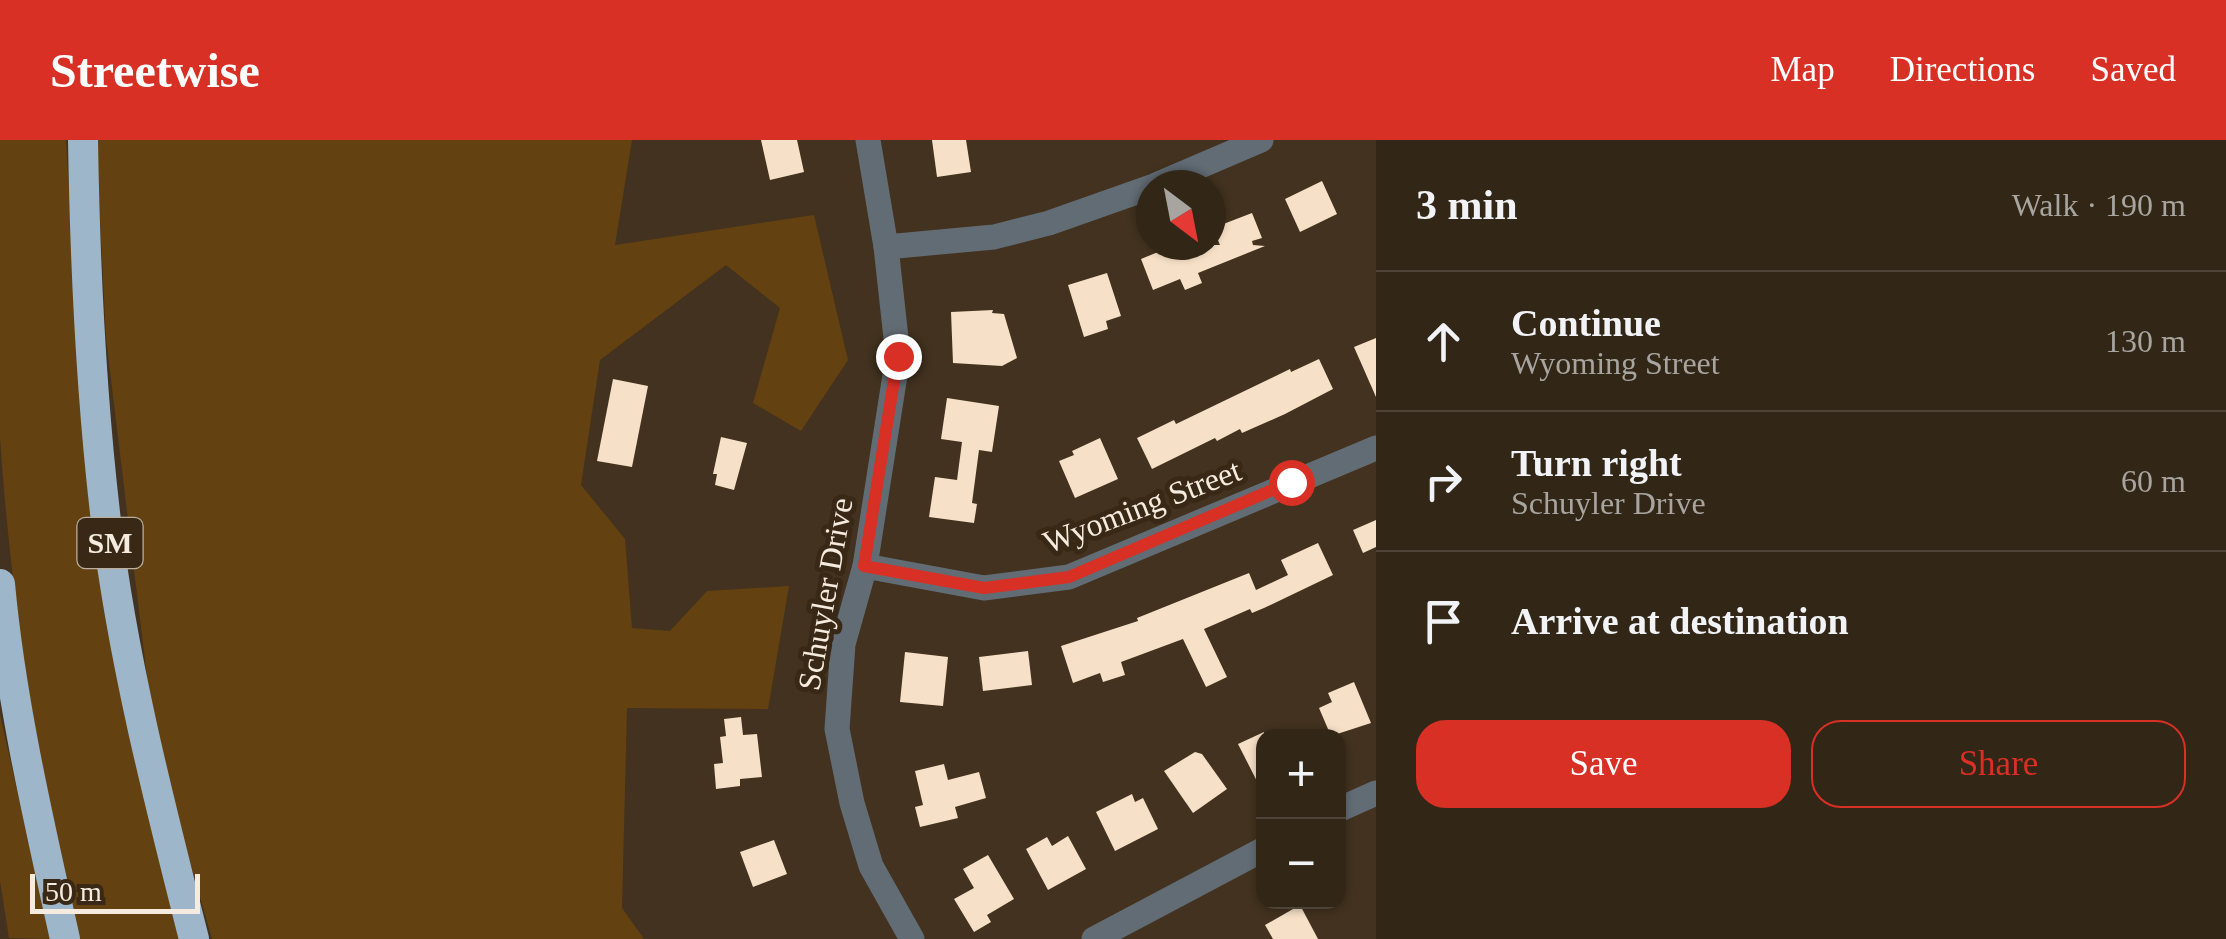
<!DOCTYPE html>
<meta charset="utf-8">
<style>
:root{--surface:#322617;--page:#3d3224;--text:#f1f3f6;--muted:#a8a5a1;--line:#4d4336;--accent:#d93025}
body{margin:0;font-family:Georgia,serif;background:var(--page);color:var(--text)}
.controls{position:absolute;right:30px;bottom:30px;display:grid;overflow:hidden;border-radius:20px;box-shadow:0 2px 8px #0004}
.controls button{width:90px;height:90px;display:grid;place-items:center;padding:0;border:0;border-bottom:2px solid var(--line);background:var(--surface);color:var(--text);font:50px sans-serif}
.compass{position:absolute;left:1136px;top:30px;width:90px;height:90px;border-radius:50%;background:var(--surface);box-shadow:0 2px 8px #0004;rotate:148deg}
.scale{position:absolute;left:30px;bottom:25px;width:170px;box-sizing:border-box;padding-left:10px;border:5px solid #f5ebdf;border-top:0;font-size:28px;line-height:35px;white-space:nowrap;color:#f5ebdf;-webkit-text-stroke:8px #382815;paint-order:stroke}
.stop{position:absolute;width:30px;height:30px;margin:-22px;border:8px solid #d93025;border-radius:50%;background:#fff}
.stop.end{background:#d93025;border-color:#fff;box-shadow:0 2px 10px #0008}
.list{margin:0;padding:0;list-style:none}
h2{display:flex;justify-content:space-between;align-items:center;height:130px;margin:0;padding:0 40px;font-size:42px}
h2 small{font-size:32px;font-weight:400;color:var(--muted)}
.list li{display:grid;grid-template-columns:65px 1fr auto;gap:30px;align-items:center;box-sizing:border-box;height:140px;padding:0 40px;border-top:2px solid var(--line)}
.list b{display:block;font-size:38px;white-space:nowrap}
.list p{margin:0;font-size:32px;white-space:nowrap;color:var(--muted)}
.list em{font-size:32px;font-style:normal;color:var(--muted)}
.actions{display:flex;gap:20px;padding:30px 40px}
.actions a{flex:1;padding:22px 0;border:2px solid var(--accent);border-radius:30px;text-align:center;font-size:35px;color:var(--accent)}
.actions .main{background:var(--accent);color:#fff}
.icon{flex:none;width:55px;height:55px;fill:none;stroke:currentColor;stroke-width:2;stroke-linecap:round;stroke-linejoin:round}
.map{position:relative;flex:none;width:1376px;height:799px;overflow:hidden}
header{display:flex;align-items:center;gap:60px;box-sizing:border-box;height:140px;padding:0 50px;background:var(--accent);color:#fff}
header strong{font-size:48px}
nav{display:flex;gap:55px;margin-inline-start:auto;font-size:35px}
main{display:flex}
aside{flex:1;background:var(--surface)}
.map>svg:first-child{display:block}
</style>
<header>
<strong>Streetwise</strong>
<nav><a>Map</a><a>Directions</a><a>Saved</a></nav>
</header>
<main>
<div class="map">
<svg width="1376" height="799" viewBox="0 0 1376 799">
<rect width="100%" height="100%" fill="#42321f"/>
<!-- green -->
<g fill="#644110">
<path d="M 0,0 L 66,0 L 82,270 L 181,799 L 80,799 C 39,634 11,466 0,297 C 0,199 0,98 0,0 Z"/>
<path d="M 96,0 L 632,0 L 615,105 L 814,75 L 848,220 L 801,291 L 753,263 L 780,168 L 726,125 L 600,220 L 581,345 L 625,399 L 632,488 L 670,491 L 707,451 L 789,446 L 768,569 L 627,568 L 622,768 L 644,799 L 212,799 L 171,656 L 148,545 L 106,198 Z"/>
<path d="M 0,574 L 50,799 L 9,798 L 0,741 Z"/>
</g>
<!-- building -->
<g fill="#f6e0c7">
<path d="M 761,0 L 797,0 L 804,32 L 770,40 Z"/>
<path d="M 932,0 L 966,0 L 971,32 L 937,37 Z"/>
<path d="M 1322,41 L 1337,74 L 1300,92 L 1285,59 Z"/>
<path d="M 1252,73 L 1262,98 L 1252,101 L 1253,105 L 1265,106 L 1198,133 L 1202,143 L 1185,150 L 1180,139 L 1153,150 L 1141,119 L 1175,105 L 1220,105 L 1213,88 Z"/>
<path d="M 1107,133 L 1121,176 L 1106,181 L 1108,189 L 1084,197 L 1068,145 Z"/>
<path d="M 993,170 L 992,173 L 1004,174 L 1017,218 L 1002,226 L 953,223 L 951,172 Z"/>
<path d="M 1376,198 L 1376,257 L 1354,207 Z"/>
<path d="M 1319,219 L 1333,249 L 1285,274 L 1242,293 L 1240,289 L 1217,301 L 1215,298 L 1152,329 L 1137,298 L 1174,280 L 1176,284 L 1290,229 L 1291,232 Z"/>
<path d="M 613,239 L 648,246 L 632,327 L 597,321 Z"/>
<path d="M 947,258 L 999,266 L 992,312 L 979,310 L 972,363 L 977,364 L 974,383 L 929,377 L 935,337 L 957,340 L 962,302 L 941,299 Z"/>
<path d="M 721,297 L 747,303 L 734,350 L 715,345 L 717,334 L 713,334 Z"/>
<path d="M 1100,298 L 1118,339 L 1075,358 L 1059,321 L 1074,315 L 1072,311 Z"/>
<path d="M 1376,380 L 1376,407 L 1363,413 L 1353,390 Z"/>
<path d="M 1318,403 L 1333,435 L 1264,468 L 1252,473 L 1250,469 L 1204,489 L 1227,537 L 1206,547 L 1183,499 L 1121,522 L 1125,535 L 1103,542 L 1100,533 L 1073,543 L 1061,506 L 1138,481 L 1137,478 L 1249,433 L 1256,450 L 1288,435 L 1281,420 Z"/>
<path d="M 1028,511 L 1032,545 L 983,551 L 979,517 Z"/>
<path d="M 905,512 L 948,517 L 943,566 L 900,562 Z"/>
<path d="M 1354,542 L 1371,583 L 1331,596 L 1319,568 L 1332,562 L 1328,553 Z"/>
<path d="M 741,577 L 743,595 L 757,594 L 762,637 L 740,639 L 740,646 L 716,649 L 714,624 L 723,623 L 720,597 L 726,596 L 724,579 Z"/>
<path d="M 1264,592 L 1264,655 L 1238,604 Z"/>
<path d="M 1195,612 L 1202,614 L 1227,649 L 1193,673 L 1164,631 Z"/>
<path d="M 944,624 L 948,640 L 979,632 L 986,658 L 955,667 L 958,678 L 920,687 L 915,667 L 923,665 L 915,631 Z"/>
<path d="M 1132,654 L 1135,662 L 1143,658 L 1158,689 L 1115,711 L 1096,672 Z"/>
<path d="M 1068,696 L 1086,729 L 1048,750 L 1026,709 L 1047,697 L 1052,706 Z"/>
<path d="M 774,700 L 787,734 L 753,747 L 740,712 Z"/>
<path d="M 988,715 L 1014,759 L 987,775 L 991,782 L 974,792 L 954,759 L 974,748 L 963,729 Z"/>
<path d="M 1300,765 L 1318,799 L 1273,799 L 1265,785 Z"/>
</g>
<g fill="none" stroke-linecap="round" stroke-linejoin="round">
<!-- minor -->
<g stroke="#626c74" stroke-width="25">
<path d="M 868,0 L 886,107 L 898,216 L 865,426 L 843,504 L 837,589 L 852,663 L 871,726 L 912,799"/>
<path d="M 1156,45 L 1261,0"/>
<path d="M 886,107 L 994,97 L 1049,83 L 1151,47"/>
<path d="M 865,426 L 984,448 L 1069,437 L 1376,308"/>
<path d="M 1338,670 L 1376,653"/>
<path d="M 1094,799 L 1264,709"/>
</g>
<!-- highway -->
<g stroke="#9db6c9" stroke-width="30">
<path d="M 83,0 C 85,127 91,255 106,381 C 123,522 159,661 194,799"/>
<path d="M 0,444 C 11,563 39,682 65,799"/>
</g>
</g>
<g fill="none" stroke-linecap="round" stroke-linejoin="round">
<!-- route -->
<path stroke="#d93025" stroke-width="12" d="M 898,216 L 864,426 L 984,448 L 1069,437 L 1291,342"/>
</g>
<g text-anchor="middle" stroke-width="10" stroke-linejoin="round" paint-order="stroke">
<!-- shield labels -->
<rect fill="#382815" stroke="#bcb0a2" stroke-width="2.5" x="77.5" y="378" width="65" height="50" rx="8"/>
<g font-size="30" font-weight="bold" fill="#f5ebdf">
<text x="110" y="413">SM</text>
</g>
<!-- street labels -->
<g font-size="32" fill="#f5ebdf" stroke="#382815">
<text transform="translate(1142 366) rotate(-21)" y="11">Wyoming Street</text>
<text transform="translate(825 454) rotate(-80)" y="11">Schuyler Drive</text>
</g>
</g>
</svg>
<div class="controls">
<button>+</button>
<button>−</button>
</div>
<svg class="compass" viewBox="-18 -18 36 36"><path d="M0-13l5 13h-10z" fill="#e53935"/><path d="M0 13l5-13h-10z" fill="#a8a5a1"/></svg>
<div class="scale">50 m</div>
<div class="stop" style="left:1291px;top:342px"></div>
<div class="stop end" style="left:898px;top:216px"></div>
</div>
<aside>
<h2>3 min<small>Walk · 190 m</small></h2>
<ul class="list">
<li><svg class="icon" aria-label="ahead" viewBox="0 0 24 24"><path d="M12 20V5M6 11l6-6 6 6"/></svg><div><b>Continue</b><p>Wyoming Street</p></div><em>130 m</em></li>
<li><svg class="icon" aria-label="right" viewBox="0 0 24 24"><path d="M7 20v-9h11M14 6l5 5-5 5"/></svg><div><b>Turn right</b><p>Schuyler Drive</p></div><em>60 m</em></li>
<li><svg class="icon" aria-label="arrive" viewBox="0 0 24 24"><path d="M6 21V4h12l-3 4 3 4H6"/></svg><div><b>Arrive at destination</b></div></li>
</ul>
<div class="actions"><a class="main">Save</a><a>Share</a></div>
</aside>
</main>
